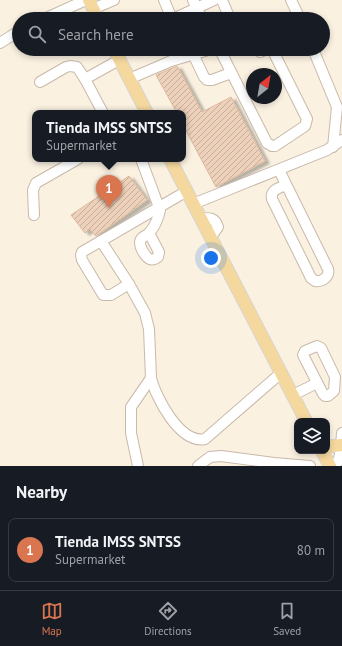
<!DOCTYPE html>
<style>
:root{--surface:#171b24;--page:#242831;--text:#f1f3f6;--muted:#9ea1a6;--line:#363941;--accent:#da764f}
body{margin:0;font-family:"PT Sans",sans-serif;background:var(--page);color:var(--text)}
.controls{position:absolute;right:12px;bottom:12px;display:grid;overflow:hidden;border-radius:8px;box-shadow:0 2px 6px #0003}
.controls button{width:36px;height:36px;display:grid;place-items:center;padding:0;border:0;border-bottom:1px solid var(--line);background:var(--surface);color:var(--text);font:20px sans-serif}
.compass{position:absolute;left:246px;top:68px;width:36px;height:36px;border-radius:50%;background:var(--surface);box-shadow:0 2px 6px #0003;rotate:31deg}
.you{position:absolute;left:211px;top:258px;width:14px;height:14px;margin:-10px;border:3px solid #fff;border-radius:50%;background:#1a73e8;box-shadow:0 0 0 6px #1a73e833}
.badge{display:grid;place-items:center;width:26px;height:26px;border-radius:50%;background:var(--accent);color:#fff;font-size:13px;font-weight:700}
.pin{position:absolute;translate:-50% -33px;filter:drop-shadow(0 1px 2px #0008)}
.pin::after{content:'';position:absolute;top:21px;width:14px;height:12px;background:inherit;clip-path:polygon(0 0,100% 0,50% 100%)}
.popup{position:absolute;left:32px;top:110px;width:154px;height:52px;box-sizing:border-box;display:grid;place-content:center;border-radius:8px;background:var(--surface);filter:drop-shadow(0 1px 3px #0005);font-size:13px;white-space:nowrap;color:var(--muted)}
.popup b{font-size:15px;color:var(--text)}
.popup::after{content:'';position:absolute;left:50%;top:100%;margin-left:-8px;border:8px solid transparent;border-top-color:var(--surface)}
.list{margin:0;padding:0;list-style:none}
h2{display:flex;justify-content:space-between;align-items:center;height:52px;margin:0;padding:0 16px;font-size:17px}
h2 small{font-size:13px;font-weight:400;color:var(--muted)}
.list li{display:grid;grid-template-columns:26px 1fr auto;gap:12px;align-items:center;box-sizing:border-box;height:64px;margin:0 8px 8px;padding:0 8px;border:1px solid var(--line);border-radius:8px}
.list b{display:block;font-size:15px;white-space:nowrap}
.list p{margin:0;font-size:13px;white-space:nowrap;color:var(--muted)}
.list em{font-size:13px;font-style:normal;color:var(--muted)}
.icon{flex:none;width:22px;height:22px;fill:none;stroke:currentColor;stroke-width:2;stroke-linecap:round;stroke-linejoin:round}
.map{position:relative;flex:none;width:342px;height:466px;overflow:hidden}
.search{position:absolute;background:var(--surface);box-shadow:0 2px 6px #0003;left:12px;right:12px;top:12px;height:44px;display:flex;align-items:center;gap:10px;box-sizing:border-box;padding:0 14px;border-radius:22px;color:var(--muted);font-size:15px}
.sheet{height:124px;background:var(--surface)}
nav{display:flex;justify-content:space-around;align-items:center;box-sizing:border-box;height:56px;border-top:1px solid var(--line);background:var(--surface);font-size:11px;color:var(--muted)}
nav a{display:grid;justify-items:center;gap:2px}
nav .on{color:var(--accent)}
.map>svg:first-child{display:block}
</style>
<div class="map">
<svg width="342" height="466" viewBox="0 0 342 466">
<defs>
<pattern id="building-hatch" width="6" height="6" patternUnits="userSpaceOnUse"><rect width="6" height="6" fill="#edd1bb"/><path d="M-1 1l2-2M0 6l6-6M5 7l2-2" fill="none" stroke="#c4ad9a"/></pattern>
<filter id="shadow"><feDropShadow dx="4.5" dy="2.5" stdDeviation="1" flood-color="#0004"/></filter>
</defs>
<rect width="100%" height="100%" fill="#faf1e1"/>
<!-- building -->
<g fill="url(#building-hatch)" stroke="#deb99d" filter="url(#shadow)">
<path d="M 177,66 L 202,112 L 231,97 L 265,161 L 216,187 L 183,125 L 183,113 L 177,113 L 156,75 Z"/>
<path d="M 129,176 L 147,200 L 96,236 L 90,229 L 85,233 L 71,215 Z"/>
</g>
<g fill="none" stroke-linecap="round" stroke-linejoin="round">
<!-- minor casing -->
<g stroke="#c9b9a9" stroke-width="12">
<g id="minor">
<path d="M 164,0 L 172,19"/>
<path d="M 193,0 L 202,19"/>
<path d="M 222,0 L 230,19"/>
<path d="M 291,0 L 300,19"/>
<path d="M 93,9 L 114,0"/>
<path d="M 44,19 L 86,0"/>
<path d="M 173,19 L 214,0"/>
<path d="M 0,43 L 19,31"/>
<path d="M 218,49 L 221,52 L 267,143 L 272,146 L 275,146 L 305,126 L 307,119 L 274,53 C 270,47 265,50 260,52"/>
<path d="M 313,49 L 337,107 L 333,147"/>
<path d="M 193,54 L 204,77 L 207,80 L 212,80 L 231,73"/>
<path d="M 85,79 L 119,60"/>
<path d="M 129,79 L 171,61 L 212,49"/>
<path d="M 40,82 L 66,67 L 70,66 L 77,67 L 85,79 L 103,113"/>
<path d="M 141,159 L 160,210 C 159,217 154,228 149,233 C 147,235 144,236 142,238 C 137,243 143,253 147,257 C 151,261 154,260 158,257 L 159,252 L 149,233"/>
<path d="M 279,170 L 328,269 C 330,277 322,282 315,281 L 311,278 L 272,199 C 270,190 279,188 286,185"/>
<path d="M 193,204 L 327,150 L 342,140"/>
<path d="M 34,215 L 33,190 L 36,183 L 78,159"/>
<path d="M 200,218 C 209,218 215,217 218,227 L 211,237"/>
<path d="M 101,241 L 129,284 L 145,313 L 149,329 L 151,378 C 156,398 180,444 205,439 L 281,373"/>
<path d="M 129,284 L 111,295 L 103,295 L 82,260 L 81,255 L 82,252 L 187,191"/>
<path d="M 317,346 L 321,348 L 335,377 L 334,391 L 328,396 L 325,396 L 323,394 L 303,355 L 305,351 Z"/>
<path d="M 293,395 L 317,383"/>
<path d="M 138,466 L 131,433 L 131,407 L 151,378"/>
<path d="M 198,466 L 210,457 L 221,456 L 274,463 L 310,466"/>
<path d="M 334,466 C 342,461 341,443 342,433"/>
</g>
</g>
<!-- major casing -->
<g stroke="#d9d4d0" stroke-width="14">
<g id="major">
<path d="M 89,0 L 98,19"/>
<path d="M 114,49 L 147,113"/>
<path d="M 170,159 L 306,421"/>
<path d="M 327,447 L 341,445"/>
<path d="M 322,451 L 330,466"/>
</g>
</g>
<!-- minor -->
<use href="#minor" stroke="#fff" stroke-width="10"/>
<!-- major -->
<use href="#major" stroke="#f4d89e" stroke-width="12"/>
</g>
</svg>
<div class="controls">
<button><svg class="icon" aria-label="layers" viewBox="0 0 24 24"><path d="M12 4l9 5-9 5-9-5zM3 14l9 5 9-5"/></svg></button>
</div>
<svg class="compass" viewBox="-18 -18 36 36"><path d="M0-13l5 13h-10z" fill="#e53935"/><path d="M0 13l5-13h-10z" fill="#9ea1a6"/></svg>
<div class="you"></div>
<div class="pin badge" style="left:109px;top:208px">1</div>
<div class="popup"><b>Tienda IMSS SNTSS</b>Supermarket</div>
<div class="search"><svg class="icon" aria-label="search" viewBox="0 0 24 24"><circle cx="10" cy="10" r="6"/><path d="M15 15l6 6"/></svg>Search here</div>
</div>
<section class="sheet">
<h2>Nearby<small></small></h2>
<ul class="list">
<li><span class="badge">1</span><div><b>Tienda IMSS SNTSS</b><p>Supermarket</p></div><em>80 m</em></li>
</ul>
</section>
<nav>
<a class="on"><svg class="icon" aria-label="map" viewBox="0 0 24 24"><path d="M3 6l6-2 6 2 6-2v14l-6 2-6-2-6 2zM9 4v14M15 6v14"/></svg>Map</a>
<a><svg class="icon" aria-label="directions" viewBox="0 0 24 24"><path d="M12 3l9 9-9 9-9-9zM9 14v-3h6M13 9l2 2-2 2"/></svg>Directions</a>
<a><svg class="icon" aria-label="saved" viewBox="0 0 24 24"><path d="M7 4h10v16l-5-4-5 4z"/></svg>Saved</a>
</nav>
